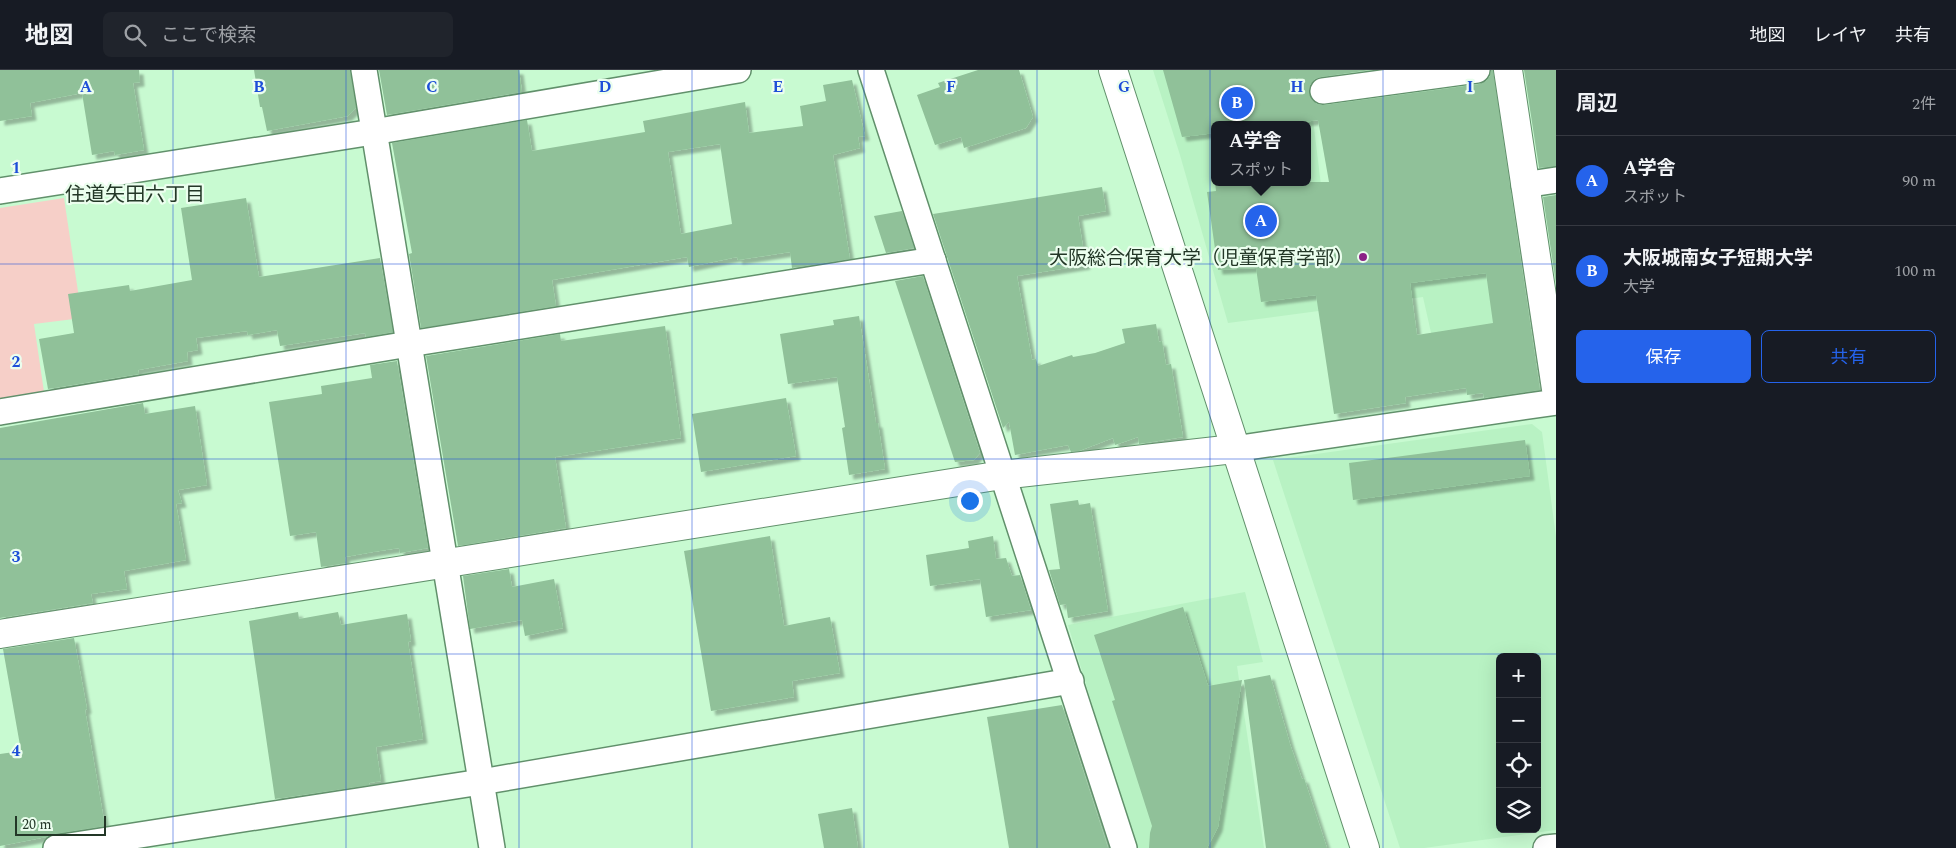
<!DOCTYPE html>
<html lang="ja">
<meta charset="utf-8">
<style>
:root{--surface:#171b24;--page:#20242c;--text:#f1f3f6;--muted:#9ea1a6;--line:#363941;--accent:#2563eb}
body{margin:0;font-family:Spectral,"Noto Sans JP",serif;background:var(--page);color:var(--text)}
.controls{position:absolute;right:15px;bottom:15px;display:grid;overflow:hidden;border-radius:8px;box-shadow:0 5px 20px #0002}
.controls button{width:45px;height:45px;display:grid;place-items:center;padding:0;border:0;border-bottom:1px solid var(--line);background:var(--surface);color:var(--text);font:25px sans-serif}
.scale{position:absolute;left:15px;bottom:12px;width:91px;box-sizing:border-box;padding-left:5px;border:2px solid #233727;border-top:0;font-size:14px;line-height:18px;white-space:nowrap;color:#233727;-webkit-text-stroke:4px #ebfeee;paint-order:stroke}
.you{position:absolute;left:969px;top:430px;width:18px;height:18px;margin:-12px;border:4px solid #fff;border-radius:50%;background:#1a73e8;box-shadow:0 0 0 8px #1a73e833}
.badge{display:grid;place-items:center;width:32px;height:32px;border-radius:50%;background:var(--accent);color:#fff;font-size:16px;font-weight:700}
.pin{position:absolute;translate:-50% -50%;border:2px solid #fff;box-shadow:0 1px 5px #0006}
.popup{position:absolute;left:1211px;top:51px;width:100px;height:65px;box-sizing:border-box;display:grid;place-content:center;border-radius:8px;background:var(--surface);filter:drop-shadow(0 1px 4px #0005);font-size:16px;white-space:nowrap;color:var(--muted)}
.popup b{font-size:19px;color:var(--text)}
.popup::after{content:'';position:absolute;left:50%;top:100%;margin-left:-10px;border:10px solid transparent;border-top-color:var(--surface)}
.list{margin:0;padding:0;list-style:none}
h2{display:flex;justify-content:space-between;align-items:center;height:65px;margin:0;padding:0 20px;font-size:21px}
h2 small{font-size:16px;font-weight:400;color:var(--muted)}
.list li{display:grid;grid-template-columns:32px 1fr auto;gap:15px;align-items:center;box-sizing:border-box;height:90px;padding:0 20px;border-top:1px solid var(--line)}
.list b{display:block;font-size:19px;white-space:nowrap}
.list p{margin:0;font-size:16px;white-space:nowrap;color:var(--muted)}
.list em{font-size:16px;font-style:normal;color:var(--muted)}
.actions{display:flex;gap:10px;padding:15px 20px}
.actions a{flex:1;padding:11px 0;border:1px solid var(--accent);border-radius:8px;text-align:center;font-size:18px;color:var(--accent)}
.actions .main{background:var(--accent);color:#fff}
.icon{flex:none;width:28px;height:28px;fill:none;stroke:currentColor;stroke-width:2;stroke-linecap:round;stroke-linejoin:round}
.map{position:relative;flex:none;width:1556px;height:778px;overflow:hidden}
header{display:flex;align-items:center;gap:30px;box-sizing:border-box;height:70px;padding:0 25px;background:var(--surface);border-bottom:1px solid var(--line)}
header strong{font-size:24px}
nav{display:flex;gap:28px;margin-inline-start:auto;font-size:18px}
.search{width:350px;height:45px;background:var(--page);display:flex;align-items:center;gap:12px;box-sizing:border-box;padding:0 18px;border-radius:8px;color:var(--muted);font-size:19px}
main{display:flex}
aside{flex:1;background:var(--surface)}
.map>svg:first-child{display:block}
</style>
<header>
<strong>地図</strong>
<div class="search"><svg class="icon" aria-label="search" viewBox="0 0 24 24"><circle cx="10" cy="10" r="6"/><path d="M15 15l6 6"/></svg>ここで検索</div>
<nav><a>地図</a><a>レイヤ</a><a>共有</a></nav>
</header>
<main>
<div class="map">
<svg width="1556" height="778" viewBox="0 0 1556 778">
<defs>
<filter id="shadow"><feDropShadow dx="4.5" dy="4.5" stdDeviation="1" flood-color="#0004"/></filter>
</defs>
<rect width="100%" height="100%" fill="#c8fad1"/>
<!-- built -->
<g fill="#b8f2c3" fill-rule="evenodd">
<path d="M 1153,0 L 1307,0 L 1325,148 L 1508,122 L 1527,264 L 1434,276 L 1423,227 L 1228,253 L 1180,85 ZM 1215,55 L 1307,55 L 1307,112 L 1215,112 Z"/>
<path d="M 1532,354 L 1542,362 L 1556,467 L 1556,760 L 1424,778 L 1400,778 L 1273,390 ZM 1500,587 L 1537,587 L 1537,759 L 1500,759 Z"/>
<path d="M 1245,522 L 1263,592 L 1237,596 L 1264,778 L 1136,778 L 1068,555 Z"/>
</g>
<!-- green -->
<path fill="#f6cfc8" d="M 64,128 L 82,248 L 34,254 L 44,322 L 0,329 L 0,138 Z"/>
<!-- building -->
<g fill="#90c199" fill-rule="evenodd" filter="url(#shadow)">
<path d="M 0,0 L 139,0 L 140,12 L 133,13 L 144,80 L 115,85 L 114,81 L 92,85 L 82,23 L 30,33 L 32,46 L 0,51 Z"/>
<path d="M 254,0 L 350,0 L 356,38 L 348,46 L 267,61 L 262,37 L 260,37 Z"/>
<path d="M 379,0 L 519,0 L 522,22 L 387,45 Z"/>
<path d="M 978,0 L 1019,0 L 1033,47 L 1026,58 L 964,78 L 961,67 L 935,75 L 917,25 L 940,17 L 938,13 Z"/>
<path d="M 1163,0 L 1371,0 L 1321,7 L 1315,9 L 1310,15 L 1309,23 L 1312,30 L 1317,34 L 1324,35 L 1479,14 L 1486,11 L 1490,6 L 1491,0 L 1493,0 L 1540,320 L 1484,328 L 1483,323 L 1467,325 L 1466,318 L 1405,327 L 1406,333 L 1334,344 L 1316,225 L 1261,232 L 1256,198 L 1218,200 L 1207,122 L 1216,121 L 1215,112 L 1329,112 L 1318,50 L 1281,55 L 1215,55 L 1215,63 L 1182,67 ZM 1486,203 L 1493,253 L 1417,265 L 1410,213 Z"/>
<path d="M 1524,0 L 1556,0 L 1556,96 L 1539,98 Z"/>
<path d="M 852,10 L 865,66 L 858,67 L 860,78 L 833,85 L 850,189 L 792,198 L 790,182 L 738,190 L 737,187 L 689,197 L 687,187 L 552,210 L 556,236 L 421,258 L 409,184 L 412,183 L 392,73 L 527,50 L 532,81 L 645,62 L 643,51 L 745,32 L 749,63 L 803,56 L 800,36 L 826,31 L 823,15 ZM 720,74 L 732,154 L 681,164 L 668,82 Z"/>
<path d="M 1102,117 L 1106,141 L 1078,146 L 1086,195 L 1017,206 L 1032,290 L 1036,289 L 1038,296 L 1072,285 L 1073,287 L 1095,283 L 1125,273 L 1122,259 L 1156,254 L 1159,272 L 1162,271 L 1166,295 L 1171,294 L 1183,367 L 1139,374 L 1138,367 L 1115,375 L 1113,368 L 1079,381 L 1071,382 L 1068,375 L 1015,385 L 1009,352 L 1003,358 L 933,144 Z"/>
<path d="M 1556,125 L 1556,214 L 1543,127 Z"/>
<path d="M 246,128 L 259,207 L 380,188 L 393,262 L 366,267 L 365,263 L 280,276 L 277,260 L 248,265 L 247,261 L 196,268 L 198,280 L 187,282 L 188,291 L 138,300 L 139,304 L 48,319 L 39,269 L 74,263 L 68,224 L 129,215 L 130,221 L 192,210 L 181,138 Z"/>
<path d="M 902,141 L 914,178 L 886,183 L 874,146 Z"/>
<path d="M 923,206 L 980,383 L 974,390 L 955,392 L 895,211 Z"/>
<path d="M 859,246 L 876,353 L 878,353 L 885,399 L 849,405 L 842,358 L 845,357 L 837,307 L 788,314 L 780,264 L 834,255 L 833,250 Z"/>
<path d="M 665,256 L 681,368 L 555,387 L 566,458 L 458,476 L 426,286 L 560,264 L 561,271 Z"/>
<path d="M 397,291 L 428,478 L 400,483 L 399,478 L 373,482 L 345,487 L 346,493 L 321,497 L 316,462 L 290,466 L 269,332 L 322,324 L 321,316 L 372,308 L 370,295 Z"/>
<path d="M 786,328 L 796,386 L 701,402 L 692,344 Z"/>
<path d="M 143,333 L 145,344 L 195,336 L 207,415 L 178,420 L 182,433 L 176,434 L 186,490 L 124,501 L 127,519 L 91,524 L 93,533 L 0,548 L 0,358 Z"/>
<path d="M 1525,370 L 1530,406 L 1353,430 L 1349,393 Z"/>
<path d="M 1078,430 L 1079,435 L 1090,433 L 1108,541 L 1068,548 L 1066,534 L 1060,535 L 1049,500 L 1060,499 L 1050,434 Z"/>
<path d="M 770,466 L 784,556 L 830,547 L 840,603 L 792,611 L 794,627 L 711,641 L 684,481 Z"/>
<path d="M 993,466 L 996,489 L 1006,488 L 1012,506 L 1020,505 L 1031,540 L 986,547 L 980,509 L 930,516 L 926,485 L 969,478 L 968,471 Z"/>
<path d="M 509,499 L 512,517 L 554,509 L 563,558 L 525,566 L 522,550 L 470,559 L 463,506 Z"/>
<path d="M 1183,537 L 1208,616 L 1242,610 L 1218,757 L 1207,778 L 1149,778 L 1150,763 L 1152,756 L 1112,631 L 1115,630 L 1094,565 Z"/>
<path d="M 298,542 L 299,549 L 338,542 L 341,555 L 407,544 L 411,571 L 408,572 L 423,669 L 376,677 L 381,711 L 369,713 L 370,715 L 275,729 L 249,551 Z"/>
<path d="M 74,568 L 87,639 L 85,640 L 105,756 L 54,764 L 46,767 L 0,776 L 0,684 L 21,681 L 3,579 Z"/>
<path d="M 1270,605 L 1290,674 L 1302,709 L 1304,708 L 1327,778 L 1266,778 L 1244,610 Z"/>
<path d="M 1062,635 L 1108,778 L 1009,778 L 987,647 Z"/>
<path d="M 852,738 L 858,778 L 824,778 L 818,744 Z"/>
</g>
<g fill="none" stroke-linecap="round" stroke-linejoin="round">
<!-- minor casing -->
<g stroke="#61906b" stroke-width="28">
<g id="minor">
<path d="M 364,0 L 492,778"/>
<path d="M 871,0 L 1124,778"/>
<path d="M 1323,21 L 1477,0"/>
<path d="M 1524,115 L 1556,110"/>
<path d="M 0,121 L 373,62 L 738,0"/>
<path d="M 0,342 L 409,274 L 933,190"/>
<path d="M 1234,379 L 1556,332"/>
<path d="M 56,778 L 481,712 L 1071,611"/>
<path d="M 1546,778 L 1556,777"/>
</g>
</g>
<!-- tertiary casing -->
<g stroke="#61906b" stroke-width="30">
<g id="tertiary">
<path d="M 1113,0 L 1365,778"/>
<path d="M 1508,0 L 1556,319"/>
<path d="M 0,564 L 1002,405 L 1234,379"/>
</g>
</g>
<!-- minor -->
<use href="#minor" stroke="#fff" stroke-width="25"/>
<!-- tertiary -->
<use href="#tertiary" stroke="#fff" stroke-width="28"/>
</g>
<!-- grid -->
<path fill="none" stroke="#1d4ed8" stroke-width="1" stroke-opacity="0.55" d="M 173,0 L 173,778M 346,0 L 346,778M 519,0 L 519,778M 692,0 L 692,778M 864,0 L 864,778M 1037,0 L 1037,778M 1210,0 L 1210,778M 1383,0 L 1383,778M 0,194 L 1556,194M 0,389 L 1556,389M 0,584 L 1556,584"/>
<!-- markers -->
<circle fill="#8b2186" stroke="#ebfeee" stroke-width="2" cx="1363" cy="187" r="5"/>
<g text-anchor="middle" stroke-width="4.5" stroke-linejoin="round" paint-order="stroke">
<!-- poi labels -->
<g font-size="19" fill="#233727" stroke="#ebfeee" text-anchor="end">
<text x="1353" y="194">大阪総合保育大学（児童保育学部）</text>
</g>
<!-- neighbourhood labels -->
<g font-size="20" fill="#233727" stroke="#ebfeee">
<text x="135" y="131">住道矢田六丁目</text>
</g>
</g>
<g font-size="16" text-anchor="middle" font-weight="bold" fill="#1d4ed8" stroke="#ebfeee" stroke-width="4.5" stroke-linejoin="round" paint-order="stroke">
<text x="86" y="22">A</text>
<text x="259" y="22">B</text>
<text x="432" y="22">C</text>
<text x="605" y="22">D</text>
<text x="778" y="22">E</text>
<text x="951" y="22">F</text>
<text x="1124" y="22">G</text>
<text x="1297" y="22">H</text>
<text x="1470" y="22">I</text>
<text x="16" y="103">1</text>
<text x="16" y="297">2</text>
<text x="16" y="492">3</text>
<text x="16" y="686">4</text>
</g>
</svg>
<div class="controls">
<button>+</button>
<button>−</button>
<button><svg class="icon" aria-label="locate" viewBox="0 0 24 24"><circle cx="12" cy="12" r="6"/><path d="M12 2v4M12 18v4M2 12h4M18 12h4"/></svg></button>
<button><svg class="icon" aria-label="layers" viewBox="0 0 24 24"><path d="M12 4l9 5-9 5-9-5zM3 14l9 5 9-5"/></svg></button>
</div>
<div class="scale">20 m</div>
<div class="you"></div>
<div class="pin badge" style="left:1261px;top:151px">A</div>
<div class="popup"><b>A学舎</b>スポット</div>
<div class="pin badge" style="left:1237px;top:33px">B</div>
</div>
<aside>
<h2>周辺<small>2件</small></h2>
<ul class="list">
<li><span class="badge">A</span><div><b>A学舎</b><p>スポット</p></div><em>90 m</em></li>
<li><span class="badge">B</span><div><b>大阪城南女子短期大学</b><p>大学</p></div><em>100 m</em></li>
</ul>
<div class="actions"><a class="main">保存</a><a>共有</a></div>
</aside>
</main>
